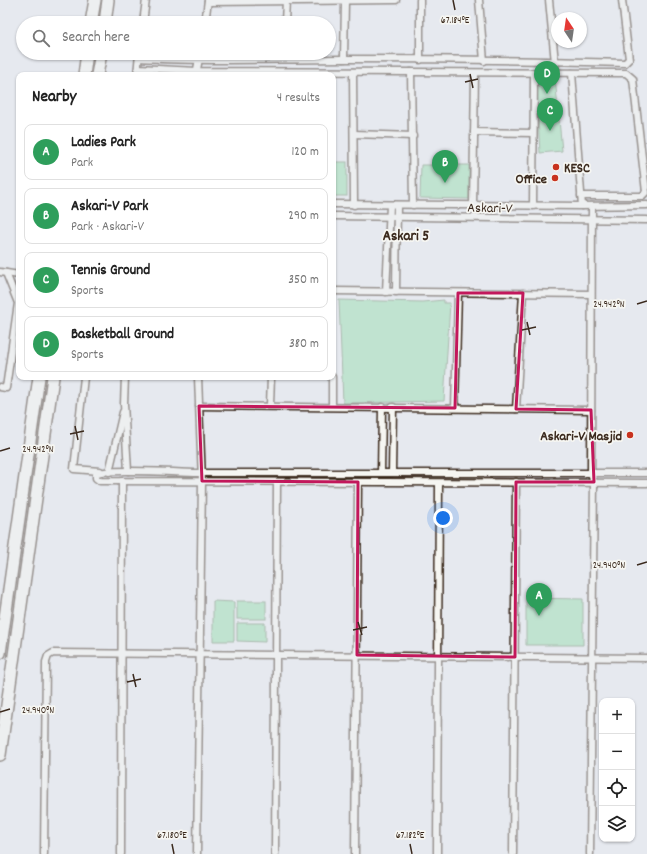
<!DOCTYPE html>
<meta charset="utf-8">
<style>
:root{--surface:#fff;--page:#f6f6f6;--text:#222;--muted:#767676;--line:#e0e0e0;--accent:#c8321e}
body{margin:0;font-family:Dekko,sans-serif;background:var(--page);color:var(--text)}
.controls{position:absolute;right:12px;bottom:12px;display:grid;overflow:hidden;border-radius:8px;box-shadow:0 1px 3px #0004}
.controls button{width:36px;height:36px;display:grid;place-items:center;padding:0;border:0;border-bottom:1px solid var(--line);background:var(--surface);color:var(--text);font:20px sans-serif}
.compass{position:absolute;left:551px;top:12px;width:36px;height:36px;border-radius:50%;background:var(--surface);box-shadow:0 1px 3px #0004;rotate:347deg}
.you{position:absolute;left:443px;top:518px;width:14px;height:14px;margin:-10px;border:3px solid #fff;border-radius:50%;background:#1a73e8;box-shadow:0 0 0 6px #1a73e833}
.badge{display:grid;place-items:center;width:26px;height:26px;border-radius:50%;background:var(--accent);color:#fff;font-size:13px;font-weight:700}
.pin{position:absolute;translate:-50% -33px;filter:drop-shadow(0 1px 2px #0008)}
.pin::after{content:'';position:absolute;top:21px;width:14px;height:12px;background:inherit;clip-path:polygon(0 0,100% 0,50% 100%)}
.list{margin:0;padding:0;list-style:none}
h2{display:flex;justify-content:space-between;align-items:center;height:52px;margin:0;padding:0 16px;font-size:17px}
h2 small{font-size:13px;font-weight:400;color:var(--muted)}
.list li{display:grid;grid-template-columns:26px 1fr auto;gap:12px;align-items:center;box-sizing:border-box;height:56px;margin:0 8px 8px;padding:0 8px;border:1px solid var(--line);border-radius:8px}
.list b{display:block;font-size:15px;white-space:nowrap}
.list p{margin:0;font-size:13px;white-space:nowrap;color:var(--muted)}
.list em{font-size:13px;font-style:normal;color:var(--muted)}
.icon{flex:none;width:22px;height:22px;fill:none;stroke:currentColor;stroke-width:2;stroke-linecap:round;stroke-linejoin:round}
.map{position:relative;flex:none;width:647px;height:854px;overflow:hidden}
.search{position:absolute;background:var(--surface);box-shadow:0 1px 3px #0004;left:16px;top:16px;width:320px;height:44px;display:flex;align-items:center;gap:10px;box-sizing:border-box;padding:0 14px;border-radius:22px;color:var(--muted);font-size:15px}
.panel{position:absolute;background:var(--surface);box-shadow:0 1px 3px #0004;left:16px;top:72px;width:320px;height:308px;border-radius:8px}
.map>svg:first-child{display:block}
</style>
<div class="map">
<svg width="647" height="854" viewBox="0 0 647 854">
<rect width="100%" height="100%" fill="#e6e9ef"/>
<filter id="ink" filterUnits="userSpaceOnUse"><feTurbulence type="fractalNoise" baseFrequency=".025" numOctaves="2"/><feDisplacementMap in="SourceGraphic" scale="8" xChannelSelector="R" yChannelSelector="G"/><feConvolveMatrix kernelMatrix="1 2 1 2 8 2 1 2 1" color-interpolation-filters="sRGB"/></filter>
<g filter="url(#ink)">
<!-- green -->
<g fill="#92dbaa" stroke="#668264">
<path d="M 555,77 L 562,151 L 540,153 L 536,79 Z"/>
<rect x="333" y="162" width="14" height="34"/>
<path d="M 421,165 L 469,165 L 469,199 L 420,198 Z"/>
<path d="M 339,300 L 422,302 L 444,300 L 444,303 L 450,303 L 444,401 L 343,403 Z"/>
<path d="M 526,598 L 583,599 L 583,645 L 526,645 Z"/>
<path d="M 213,601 L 234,602 L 234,641 L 213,641 Z"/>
<rect x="237" y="601" width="29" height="18"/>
<path d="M 237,623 L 265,623 L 265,642 L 237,641 Z"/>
</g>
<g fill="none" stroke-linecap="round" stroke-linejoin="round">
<!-- minor casing -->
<g stroke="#3b2a1e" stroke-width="9">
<g id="minor">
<path d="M 420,0 L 420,60"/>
<path d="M 479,0 L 484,61"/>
<path d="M 549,0 L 556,73"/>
<path d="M 208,2 L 396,0"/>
<path d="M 143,23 L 146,0"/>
<path d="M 205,23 L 208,0"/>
<path d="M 285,23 L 286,0"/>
<path d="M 139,58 C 207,62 275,59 344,59 C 438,59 532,60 625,63 L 629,59 L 622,0"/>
<path d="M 344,59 L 345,1"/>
<path d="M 138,68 L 197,71 L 626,73 L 633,79 L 646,192 L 642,196 L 581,196"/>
<path d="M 353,72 L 354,205"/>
<path d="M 411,72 L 413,205"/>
<path d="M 572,73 L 582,206"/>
<path d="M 137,75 L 139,53"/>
<path d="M 196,75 L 200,53"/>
<path d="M 474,132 L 533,133"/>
<path d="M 354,134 L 413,136"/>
<path d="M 333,204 L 582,206 L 647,205"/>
<path d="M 473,205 L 475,73"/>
<path d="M 533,206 L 534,73"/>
<path d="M 333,216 L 647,220"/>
<path d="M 0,272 L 19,275"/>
<path d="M 333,291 L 591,294"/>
<path d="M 386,292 L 390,205"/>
<path d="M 396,292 L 397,205"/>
<path d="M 84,377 L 74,469 L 100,471"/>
<path d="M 125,377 L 124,404 L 128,471"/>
<path d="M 0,387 L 6,388 L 18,303 L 6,273"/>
<path d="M 270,405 L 271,377"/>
<path d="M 199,406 L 591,410"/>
<path d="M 332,406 L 332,377"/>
<path d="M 455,408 L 458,293"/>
<path d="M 516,409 L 523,293"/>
<path d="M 109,472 L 123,412"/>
<path d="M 381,473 L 382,407"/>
<path d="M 392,473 L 393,407"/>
<path d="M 647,473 L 201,473 C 186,473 103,468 96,474 L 96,478 L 100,481 L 647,483"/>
<path d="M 44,854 L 46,662 L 48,656 L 53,653 L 647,658"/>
<path d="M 121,854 L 122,481"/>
<path d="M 197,854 L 202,481 L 198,377"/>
<path d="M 275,854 L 277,482"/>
<path d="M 355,854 L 358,482"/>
<path d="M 437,854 L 439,483"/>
<path d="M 513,854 L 516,482"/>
<path d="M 590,854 L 594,482 L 591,473 L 592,206"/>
</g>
</g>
<!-- trunk casing -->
<g stroke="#3b2a1e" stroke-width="14">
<g id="trunk">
<path d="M 91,23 L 95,0"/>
<path d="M 105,23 L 108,0"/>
<path d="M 84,75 L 87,53"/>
<path d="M 97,75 L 101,53"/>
<path d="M 0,653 L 39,377"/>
<path d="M 0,755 L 53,377"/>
</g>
</g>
<!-- minor -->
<use href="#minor" stroke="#f6f6f2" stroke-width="6"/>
<!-- trunk -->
<use href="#trunk" stroke="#f6f6f2" stroke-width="11"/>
</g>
</g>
<!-- marked area -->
<path d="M0 0H647V854H0ZM 458,293 L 523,293 L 516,409 L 591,410 L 594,482 L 516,482 L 515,657 L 357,655 L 358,482 L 202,481 L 199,406 L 455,408 Z" fill="#e6e9ef" fill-opacity=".55" fill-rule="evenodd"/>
<path fill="none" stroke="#c2185b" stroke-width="3" stroke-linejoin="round" d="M 458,293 L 523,293 L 516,409 L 591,410 L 594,482 L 516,482 L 515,657 L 357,655 L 358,482 L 202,481 L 199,406 L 455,408 Z"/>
<!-- ticks -->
<path fill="none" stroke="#3b2a1e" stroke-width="1.5" d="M 453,0 L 455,10M 470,74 L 473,88M 465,82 L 478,79M 637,304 L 647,301M 527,322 L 530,335M 522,330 L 536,327M 75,426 L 78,440M 70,434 L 84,431M 0,451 L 10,448M 637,565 L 647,562M 358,622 L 362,635M 353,630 L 367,627M 133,674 L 136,687M 127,682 L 141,679M 0,712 L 10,709M 172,844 L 174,854M 410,844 L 412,854"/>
<!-- markers -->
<g fill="#c8321e" stroke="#f6f6f2" stroke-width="1.5">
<circle cx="556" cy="167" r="4"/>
<circle cx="555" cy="178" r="4"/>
<circle cx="630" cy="435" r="4"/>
</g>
<g text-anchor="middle" stroke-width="3.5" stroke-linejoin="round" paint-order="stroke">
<!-- poi labels -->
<g font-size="14" font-weight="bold" fill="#3b2a1e" stroke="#f6f6f2" text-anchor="end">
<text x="564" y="172" text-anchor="start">KESC</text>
<text x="547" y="183">Office</text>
<text x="622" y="440">Askari-V Masjid</text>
</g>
<!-- street labels -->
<g font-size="14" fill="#3b2a1e" stroke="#f6f6f2">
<text transform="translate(490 207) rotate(1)" y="5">Askari-V</text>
</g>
<!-- neighbourhood labels -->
<g font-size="15" font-weight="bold" fill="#3b2a1e" stroke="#f6f6f2">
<text x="406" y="240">Askari 5</text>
</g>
</g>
<g font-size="10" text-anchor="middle" fill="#3b2a1e" stroke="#f6f6f2" stroke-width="3.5" stroke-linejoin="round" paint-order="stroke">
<text x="455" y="23">67.184°E</text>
<text x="609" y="307">24.942°N</text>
<text x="38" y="452">24.942°N</text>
<text x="609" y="568">24.940°N</text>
<text x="38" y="713">24.940°N</text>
<text x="172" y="838">67.180°E</text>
<text x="410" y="838">67.182°E</text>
</g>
</svg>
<div class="controls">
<button>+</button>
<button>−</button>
<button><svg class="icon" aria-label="locate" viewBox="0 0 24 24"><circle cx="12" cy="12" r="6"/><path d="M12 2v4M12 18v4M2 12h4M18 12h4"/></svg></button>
<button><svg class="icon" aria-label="layers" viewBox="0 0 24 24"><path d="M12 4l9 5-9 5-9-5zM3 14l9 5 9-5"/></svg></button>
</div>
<svg class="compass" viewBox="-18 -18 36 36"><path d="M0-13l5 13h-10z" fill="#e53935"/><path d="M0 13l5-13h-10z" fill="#767676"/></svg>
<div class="you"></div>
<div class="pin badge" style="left:539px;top:616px;background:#2e9e5b">A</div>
<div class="pin badge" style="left:445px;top:183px;background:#2e9e5b">B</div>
<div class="pin badge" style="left:550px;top:131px;background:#2e9e5b">C</div>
<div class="pin badge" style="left:547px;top:94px;background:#2e9e5b">D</div>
<div class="search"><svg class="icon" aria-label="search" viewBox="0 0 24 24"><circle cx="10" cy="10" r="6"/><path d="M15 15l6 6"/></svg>Search here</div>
<section class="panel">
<h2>Nearby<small>4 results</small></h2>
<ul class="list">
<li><span class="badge" style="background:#2e9e5b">A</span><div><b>Ladies Park</b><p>Park</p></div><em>120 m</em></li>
<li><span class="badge" style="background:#2e9e5b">B</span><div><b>Askari-V Park</b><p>Park · Askari-V</p></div><em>290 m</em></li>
<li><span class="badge" style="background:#2e9e5b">C</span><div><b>Tennis Ground</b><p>Sports</p></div><em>350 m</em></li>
<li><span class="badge" style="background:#2e9e5b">D</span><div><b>Basketball Ground</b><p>Sports</p></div><em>380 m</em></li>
</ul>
</section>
</div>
